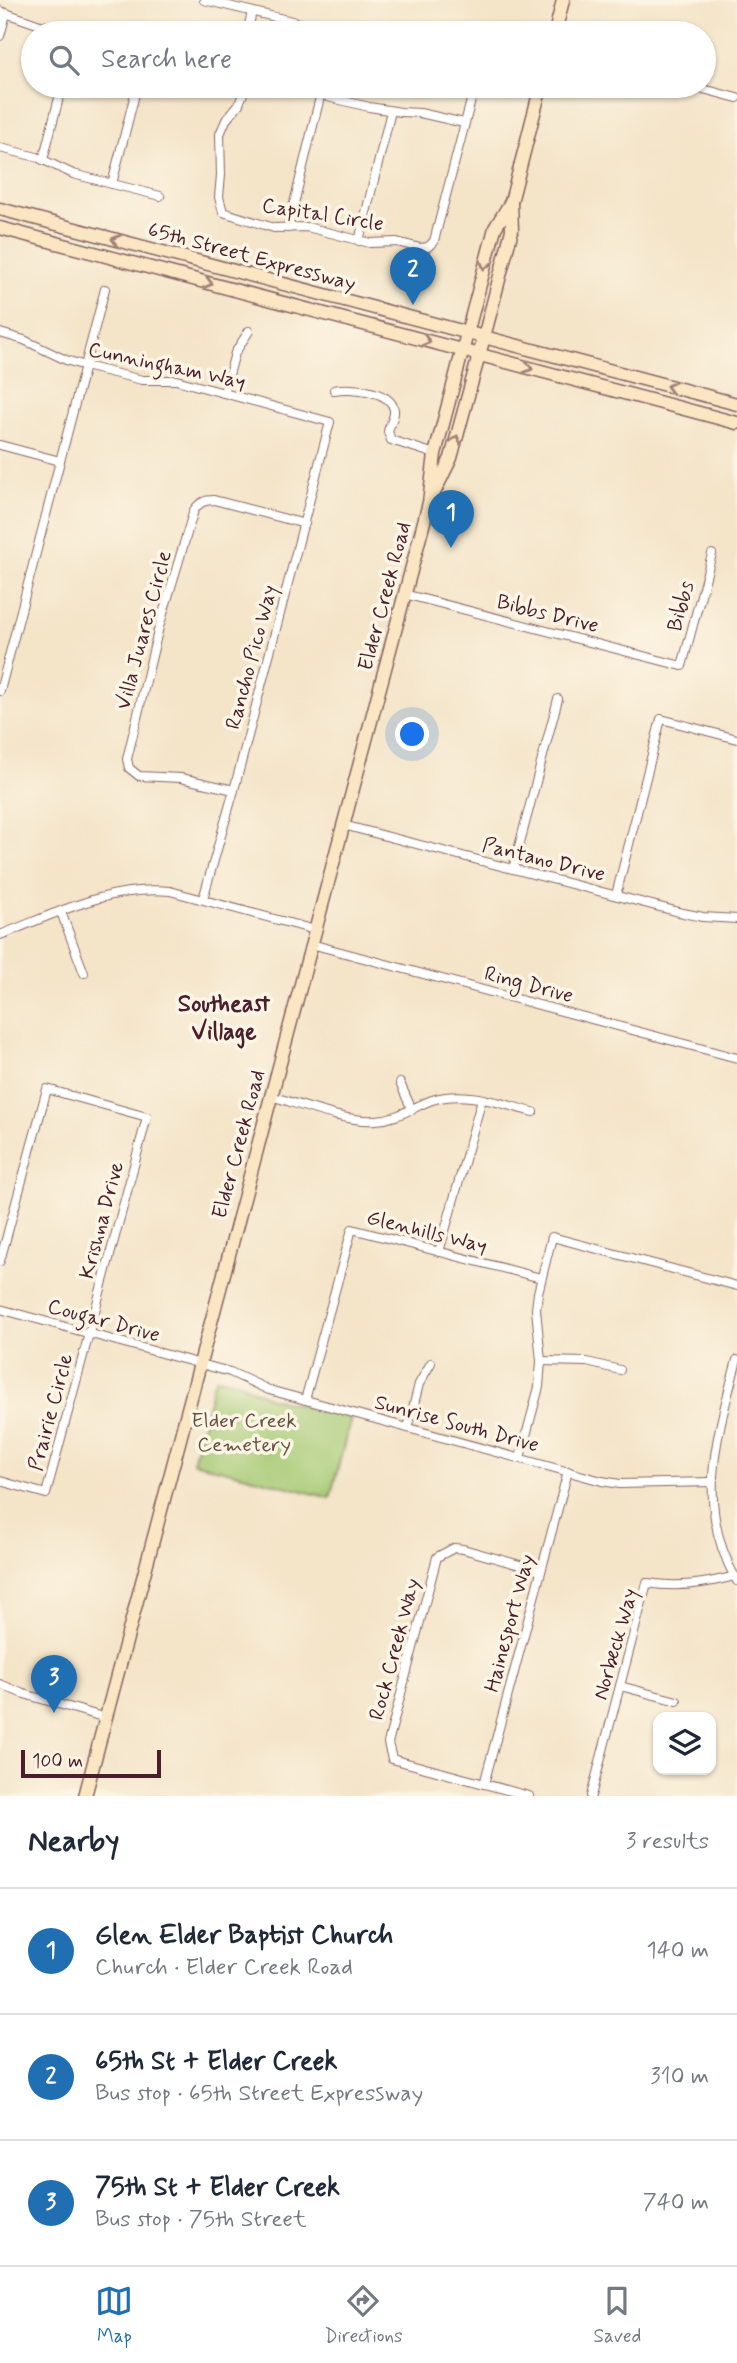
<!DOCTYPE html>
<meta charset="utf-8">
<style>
:root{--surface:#fff;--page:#f6f6f7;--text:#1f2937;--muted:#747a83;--line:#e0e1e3;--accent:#1f6fb2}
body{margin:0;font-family:Mynerve,sans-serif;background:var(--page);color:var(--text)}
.controls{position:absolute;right:21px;bottom:21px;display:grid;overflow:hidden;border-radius:14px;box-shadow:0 2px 5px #0004}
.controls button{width:63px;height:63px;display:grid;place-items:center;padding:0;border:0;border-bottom:2px solid var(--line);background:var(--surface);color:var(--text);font:35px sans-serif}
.scale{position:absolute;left:21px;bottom:18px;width:140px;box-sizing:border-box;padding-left:7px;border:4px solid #4a1f2b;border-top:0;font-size:19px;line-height:24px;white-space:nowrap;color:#4a1f2b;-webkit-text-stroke:5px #fcf5e5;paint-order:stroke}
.you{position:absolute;left:413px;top:735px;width:24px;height:24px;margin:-18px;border:5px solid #fff;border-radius:50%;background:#1a73e8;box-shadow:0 0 0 10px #1a73e833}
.badge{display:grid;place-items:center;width:46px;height:46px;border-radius:50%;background:var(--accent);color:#fff;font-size:23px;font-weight:700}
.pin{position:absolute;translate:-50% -58px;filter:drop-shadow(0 2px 4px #0008)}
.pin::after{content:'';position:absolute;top:37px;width:24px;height:21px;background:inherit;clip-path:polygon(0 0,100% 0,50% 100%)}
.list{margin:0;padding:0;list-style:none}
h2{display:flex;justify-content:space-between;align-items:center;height:91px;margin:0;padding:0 28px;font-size:30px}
h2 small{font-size:23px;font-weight:400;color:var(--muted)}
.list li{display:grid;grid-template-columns:46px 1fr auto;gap:21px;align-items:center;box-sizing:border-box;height:126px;padding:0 28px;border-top:2px solid var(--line)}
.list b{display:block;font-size:26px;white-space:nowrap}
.list p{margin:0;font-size:23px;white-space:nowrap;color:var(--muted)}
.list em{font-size:23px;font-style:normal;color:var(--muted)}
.icon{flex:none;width:38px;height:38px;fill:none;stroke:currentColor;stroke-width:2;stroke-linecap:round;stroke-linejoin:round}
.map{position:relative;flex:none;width:737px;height:1796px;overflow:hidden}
.search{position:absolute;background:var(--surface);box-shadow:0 2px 5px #0004;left:21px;right:21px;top:21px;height:77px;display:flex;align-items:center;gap:18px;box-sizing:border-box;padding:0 24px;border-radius:38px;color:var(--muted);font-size:26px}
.sheet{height:469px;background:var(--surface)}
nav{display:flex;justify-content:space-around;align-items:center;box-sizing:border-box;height:98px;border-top:2px solid var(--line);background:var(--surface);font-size:19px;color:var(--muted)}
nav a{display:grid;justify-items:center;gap:4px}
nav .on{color:var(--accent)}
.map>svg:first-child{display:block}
</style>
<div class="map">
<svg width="737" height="1796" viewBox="0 0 737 1796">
<rect width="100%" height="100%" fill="#fcf5e5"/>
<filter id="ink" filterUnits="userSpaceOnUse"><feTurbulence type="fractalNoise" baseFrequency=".0143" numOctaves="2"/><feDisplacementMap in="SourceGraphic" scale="14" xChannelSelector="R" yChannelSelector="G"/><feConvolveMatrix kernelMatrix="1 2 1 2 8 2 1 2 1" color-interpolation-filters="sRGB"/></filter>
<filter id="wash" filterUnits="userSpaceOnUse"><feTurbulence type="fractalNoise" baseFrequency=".00686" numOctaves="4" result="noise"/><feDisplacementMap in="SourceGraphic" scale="28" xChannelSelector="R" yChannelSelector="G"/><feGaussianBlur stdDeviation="1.57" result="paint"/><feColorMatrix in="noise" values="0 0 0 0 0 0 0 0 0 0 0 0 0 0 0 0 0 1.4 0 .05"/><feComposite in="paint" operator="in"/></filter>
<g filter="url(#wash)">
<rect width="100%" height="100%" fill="#f4e4c8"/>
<!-- green -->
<path fill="#a6ca74" stroke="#787450" stroke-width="2" d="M 216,1378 L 236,1381 L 268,1397 L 351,1418 L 330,1498 L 193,1462 L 213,1384 Z"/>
</g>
<g filter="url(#ink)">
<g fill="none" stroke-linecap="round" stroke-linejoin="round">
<!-- minor casing -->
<g stroke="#866462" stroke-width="10">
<g id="minor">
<path d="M 204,0 L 342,33"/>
<path d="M 0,11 L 40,25 L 75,32 L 110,33"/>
<path d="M 247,33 L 252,12"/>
<path d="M 0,36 L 6,14"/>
<path d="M 246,86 L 239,104 L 226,120 L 220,134 L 221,175 L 219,197 L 223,212 L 274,228 L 307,227 L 370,243 L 397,242 L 420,248 L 428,247 L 434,241 L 474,89"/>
<path d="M 307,86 L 328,97 L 369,107 L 401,112 L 420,113 L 464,123"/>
<path d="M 692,86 L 737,98"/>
<path d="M 0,148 L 37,157 L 73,174 L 160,196"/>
<path d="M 43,160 L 62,86"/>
<path d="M 112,184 L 137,86"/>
<path d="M 288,228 L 321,93"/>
<path d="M 359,241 L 391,111"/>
<path d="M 0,333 L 24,340 L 66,360 L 85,366 L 142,380 L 176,380 L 330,422 L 234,790 L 203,899"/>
<path d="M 334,390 C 349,387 391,390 394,410 C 395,418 389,424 388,432 L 391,440 L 435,454"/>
<path d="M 224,393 L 235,353 L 249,331"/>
<path d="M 0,445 L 60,461"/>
<path d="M 404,594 L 682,666 L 712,554"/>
<path d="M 0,691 L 105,289"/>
<path d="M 234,790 L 181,778 L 139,776 L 129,768 L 127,759 L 159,627 L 194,510 C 200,502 205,500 214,500 L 305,524"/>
<path d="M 343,825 L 683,913 L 703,917 L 737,919"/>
<path d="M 513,869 L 558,699"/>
<path d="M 616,895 L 661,719 L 737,739"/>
<path d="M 61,912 L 84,973"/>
<path d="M 0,935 C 55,914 110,885 170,891 L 315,930"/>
<path d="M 311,944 L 737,1058"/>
<path d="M 400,1083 L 412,1110"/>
<path d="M 271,1096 C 302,1105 344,1122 376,1120 C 398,1119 413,1107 432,1100 C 465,1089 501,1104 533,1112"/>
<path d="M 439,1252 L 482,1099"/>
<path d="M 0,1261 L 47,1089 L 147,1117 L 46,1494 L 0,1481"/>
<path d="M 0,1309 L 230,1372 L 269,1390 L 602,1481 L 620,1484 L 712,1482"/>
<path d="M 737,1360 C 717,1436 694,1506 737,1581"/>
<path d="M 541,1361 L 587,1362 L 620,1370"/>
<path d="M 305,1400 L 352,1229 L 541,1278"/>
<path d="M 408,1428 L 419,1384 L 431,1363"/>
<path d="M 520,1458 L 539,1387 L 541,1361 L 536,1309 L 538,1293 L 552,1237 L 737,1286"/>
<path d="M 0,1684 L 21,1693 L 106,1718"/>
<path d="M 620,1686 L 677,1701"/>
<path d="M 484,1784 L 568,1471"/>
<path d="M 529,1796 L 392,1759 L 388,1743 L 437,1557 L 454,1548 L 463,1549 L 541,1571"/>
<path d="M 591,1796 L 647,1583 C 678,1588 705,1584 735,1576"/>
</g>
</g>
<!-- secondary casing -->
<g stroke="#866462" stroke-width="15">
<g id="secondary">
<path d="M 555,33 L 563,0"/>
<path d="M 0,209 L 737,404"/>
<path d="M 0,228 L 737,423"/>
<path d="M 434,493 L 451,458 L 484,337 L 512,230 L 511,202 L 541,86"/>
<path d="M 85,1796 L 429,503 L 435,454 L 495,228 L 511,202"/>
</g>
</g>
<!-- minor -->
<use href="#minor" stroke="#fff" stroke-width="8"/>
<!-- secondary -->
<use href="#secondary" stroke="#fbe6c4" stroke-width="12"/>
</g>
<!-- one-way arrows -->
<defs><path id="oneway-chevron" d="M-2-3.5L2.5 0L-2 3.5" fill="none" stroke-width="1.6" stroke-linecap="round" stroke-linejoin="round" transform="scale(1.75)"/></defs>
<g stroke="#a28278">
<use href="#oneway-chevron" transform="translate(116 240) rotate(-165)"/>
<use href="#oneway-chevron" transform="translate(485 265) rotate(105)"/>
<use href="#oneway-chevron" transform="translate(208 283) rotate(15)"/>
<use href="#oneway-chevron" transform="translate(426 341) rotate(15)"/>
<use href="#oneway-chevron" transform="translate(528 368) rotate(15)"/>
<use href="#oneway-chevron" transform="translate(671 387) rotate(-165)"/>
<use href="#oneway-chevron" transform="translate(456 440) rotate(-75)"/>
</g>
</g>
<g text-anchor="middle" stroke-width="7" stroke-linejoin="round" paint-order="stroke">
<!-- street labels -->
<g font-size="21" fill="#4a1f2b" stroke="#fcf5e5">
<text transform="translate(323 214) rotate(9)" y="7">Capital Circle</text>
<text transform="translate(252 256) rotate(15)" y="7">65th Street Expressway</text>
<text transform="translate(167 365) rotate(12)" y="7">Cunningham Way</text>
<text transform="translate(384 596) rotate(-75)" y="7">Elder Creek Road</text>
<text transform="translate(680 606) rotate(-75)" y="7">Bibbs</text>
<text transform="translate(548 613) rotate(14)" y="7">Bibbs Drive</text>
<text transform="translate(143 630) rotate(-75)" y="7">Villa Juares Circle</text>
<text transform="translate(251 657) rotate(-75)" y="7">Rancho Pico Way</text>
<text transform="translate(544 859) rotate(14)" y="7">Pantano Drive</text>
<text transform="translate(529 984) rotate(15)" y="7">Ring Drive</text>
<text transform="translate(238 1144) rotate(-75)" y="7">Elder Creek Road</text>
<text transform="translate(101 1220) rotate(-75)" y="7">Krishna Drive</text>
<text transform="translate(427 1231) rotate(14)" y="7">Glenhills Way</text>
<text transform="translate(104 1320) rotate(15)" y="7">Cougar Drive</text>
<text transform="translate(50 1412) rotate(-75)" y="7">Prairie Circle</text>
<text transform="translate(457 1423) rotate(15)" y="7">Sunrise South Drive</text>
<text transform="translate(509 1623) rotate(-75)" y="7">Hainesport Way</text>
<text transform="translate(615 1644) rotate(-74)" y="7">Norbeck Way</text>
<text transform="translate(394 1649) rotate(-75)" y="7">Rock Creek Way</text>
</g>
<!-- park labels -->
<g font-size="21" fill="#665241" stroke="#fcf5e5">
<text x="244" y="1427">Elder Creek<tspan x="244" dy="24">Cemetery</tspan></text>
</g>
<!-- quarter labels -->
<g font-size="24" font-weight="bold" fill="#4a1f2b" stroke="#fcf5e5">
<text x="224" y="1011">Southeast<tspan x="224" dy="28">Village</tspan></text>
</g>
</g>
</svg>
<div class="controls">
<button><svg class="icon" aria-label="layers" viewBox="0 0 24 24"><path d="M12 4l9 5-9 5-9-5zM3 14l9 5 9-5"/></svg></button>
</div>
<div class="scale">100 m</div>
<div class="you"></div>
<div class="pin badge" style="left:451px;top:548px">1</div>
<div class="pin badge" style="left:413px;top:305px">2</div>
<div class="pin badge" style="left:54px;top:1713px">3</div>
<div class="search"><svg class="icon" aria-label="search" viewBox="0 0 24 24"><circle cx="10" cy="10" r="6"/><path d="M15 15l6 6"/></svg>Search here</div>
</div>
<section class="sheet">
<h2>Nearby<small>3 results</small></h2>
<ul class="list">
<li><span class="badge">1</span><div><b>Glen Elder Baptist Church</b><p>Church · Elder Creek Road</p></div><em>140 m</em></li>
<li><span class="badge">2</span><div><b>65th St + Elder Creek</b><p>Bus stop · 65th Street Expressway</p></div><em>310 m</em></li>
<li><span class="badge">3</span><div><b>75th St + Elder Creek</b><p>Bus stop · 75th Street</p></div><em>740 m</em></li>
</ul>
</section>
<nav>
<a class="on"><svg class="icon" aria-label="map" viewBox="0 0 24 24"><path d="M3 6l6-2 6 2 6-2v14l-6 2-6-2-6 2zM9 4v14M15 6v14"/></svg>Map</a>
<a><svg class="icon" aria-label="directions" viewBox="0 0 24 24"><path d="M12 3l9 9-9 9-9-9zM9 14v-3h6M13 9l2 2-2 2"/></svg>Directions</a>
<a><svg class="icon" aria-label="saved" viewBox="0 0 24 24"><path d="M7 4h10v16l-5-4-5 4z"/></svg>Saved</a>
</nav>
